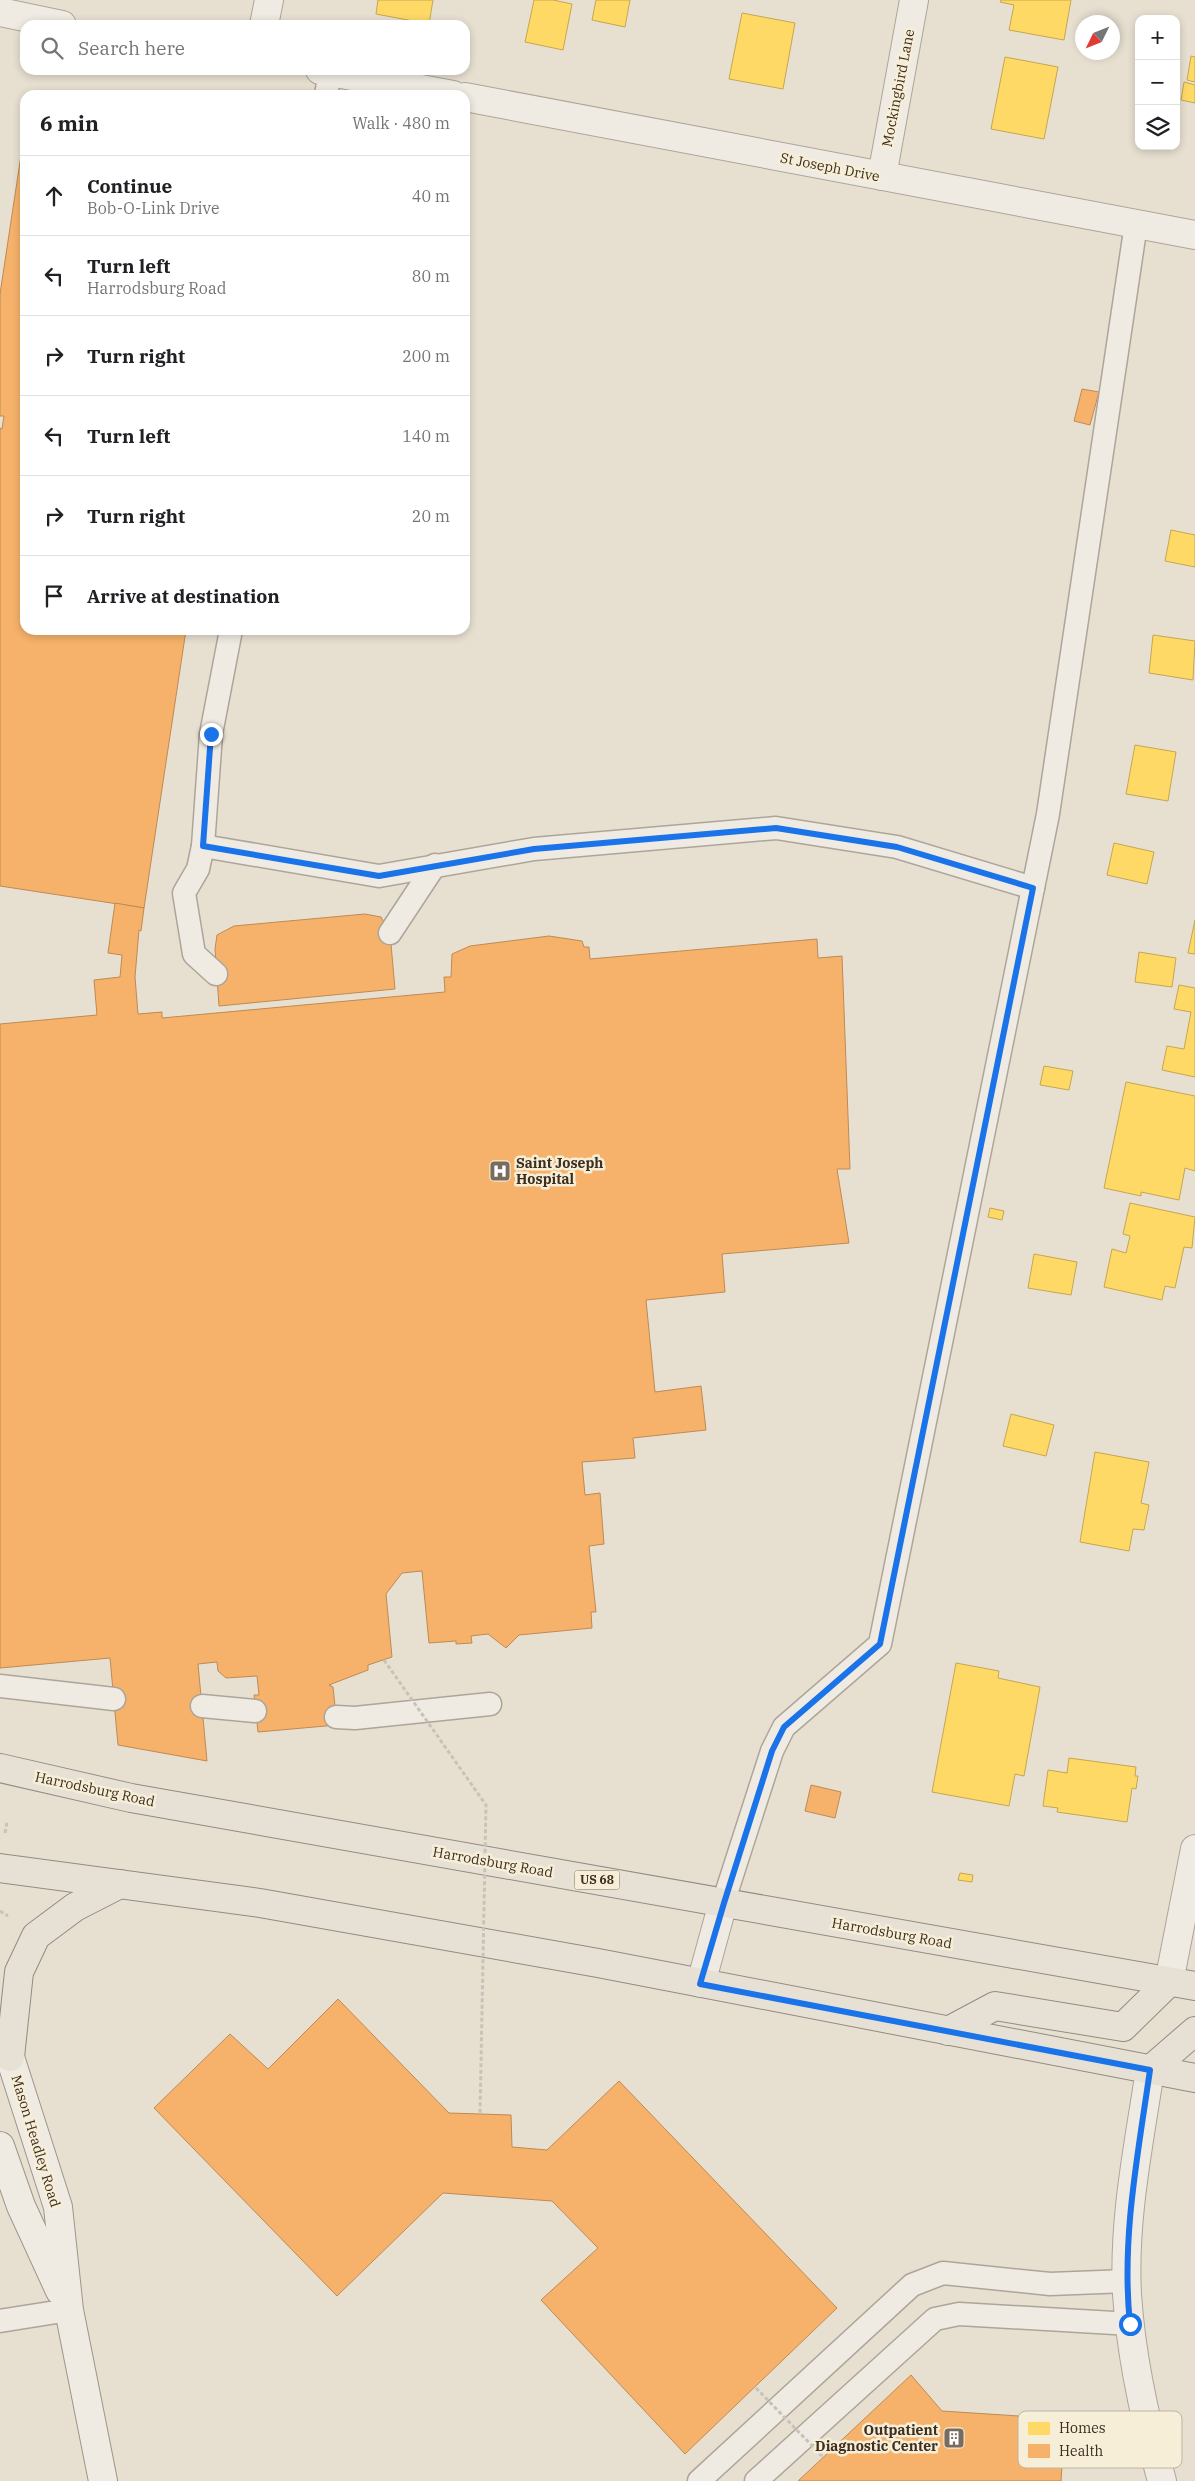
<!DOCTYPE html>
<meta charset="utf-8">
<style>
:root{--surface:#fff;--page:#f6f6f6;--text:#202124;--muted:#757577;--line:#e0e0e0}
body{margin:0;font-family:"IBM Plex Serif",serif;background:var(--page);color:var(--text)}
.controls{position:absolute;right:15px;top:15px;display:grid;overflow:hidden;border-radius:10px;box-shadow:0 2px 8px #0003}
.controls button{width:45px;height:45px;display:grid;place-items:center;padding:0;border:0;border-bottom:1px solid var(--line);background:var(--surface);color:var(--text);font:25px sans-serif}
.compass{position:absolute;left:1075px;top:15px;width:45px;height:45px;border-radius:50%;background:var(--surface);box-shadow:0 2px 8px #0003;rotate:227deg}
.stop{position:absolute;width:15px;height:15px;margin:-11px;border:4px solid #1a73e8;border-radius:50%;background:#fff}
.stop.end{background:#1a73e8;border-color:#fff;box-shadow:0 1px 5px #0008}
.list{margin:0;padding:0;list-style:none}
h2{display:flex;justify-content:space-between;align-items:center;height:65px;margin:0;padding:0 20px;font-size:21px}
h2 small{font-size:16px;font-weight:400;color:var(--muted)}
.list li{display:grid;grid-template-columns:32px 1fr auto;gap:15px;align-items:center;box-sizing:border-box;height:80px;padding:0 20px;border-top:1px solid var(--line)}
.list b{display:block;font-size:19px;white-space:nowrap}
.list p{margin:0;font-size:16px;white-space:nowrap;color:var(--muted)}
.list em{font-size:16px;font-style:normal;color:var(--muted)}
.icon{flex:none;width:28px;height:28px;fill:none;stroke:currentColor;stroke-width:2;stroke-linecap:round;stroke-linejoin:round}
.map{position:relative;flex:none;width:1195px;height:2481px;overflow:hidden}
.search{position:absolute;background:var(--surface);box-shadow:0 2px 8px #0003;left:20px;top:20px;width:450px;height:55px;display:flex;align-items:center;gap:12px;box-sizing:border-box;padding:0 18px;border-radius:15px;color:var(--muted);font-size:19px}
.panel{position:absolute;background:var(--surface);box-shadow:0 2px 8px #0003;left:20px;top:90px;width:450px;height:545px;border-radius:15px}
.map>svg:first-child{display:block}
</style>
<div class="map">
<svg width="1195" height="2481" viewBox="0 0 1195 2481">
<rect width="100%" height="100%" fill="#e7e0d1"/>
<!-- homes -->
<g fill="#ffd966" stroke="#c5a651">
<path d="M 378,0 L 433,0 L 429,24 L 376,14 Z"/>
<path d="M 534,0 L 553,0 L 572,4 L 563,50 L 525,42 Z"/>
<path d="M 596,0 L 630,0 L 625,27 L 592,20 Z"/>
<path d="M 1001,0 L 1071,0 L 1064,40 L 1009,30 L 1014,5 L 1000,2 Z"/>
<path d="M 742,13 L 795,23 L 783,89 L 729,79 Z"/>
<path d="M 1191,56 L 1195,57 L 1195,82 L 1187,80 Z"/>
<path d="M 1005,57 L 1058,67 L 1044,139 L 991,129 Z"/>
<path d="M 1184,82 L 1195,85 L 1195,103 L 1181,100 Z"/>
<path d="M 1171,530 L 1195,535 L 1195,567 L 1165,561 Z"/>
<path d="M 1153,635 L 1195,641 L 1193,680 L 1149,673 Z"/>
<path d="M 1135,745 L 1176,752 L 1168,801 L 1126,794 Z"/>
<path d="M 1114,843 L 1154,852 L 1147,884 L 1107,875 Z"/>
<path d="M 1195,920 L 1195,954 L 1188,953 Z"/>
<path d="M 1139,952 L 1176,958 L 1172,987 L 1135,982 Z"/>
<path d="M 1179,985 L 1195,988 L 1195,1077 L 1162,1070 L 1167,1046 L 1184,1049 L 1191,1012 L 1174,1009 Z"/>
<path d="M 1044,1066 L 1073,1071 L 1069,1090 L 1040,1085 Z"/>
<path d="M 1126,1082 L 1195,1096 L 1195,1171 L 1185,1168 L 1179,1200 L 1141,1192 L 1141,1196 L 1104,1188 Z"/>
<path d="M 1130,1203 L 1195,1217 L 1192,1248 L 1184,1247 L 1175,1288 L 1165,1286 L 1162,1300 L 1104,1287 L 1112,1249 L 1126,1253 L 1130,1236 L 1123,1234 Z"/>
<path d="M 990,1208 L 1004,1211 L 1002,1220 L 988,1217 Z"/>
<path d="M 1034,1254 L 1077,1262 L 1071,1295 L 1028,1288 Z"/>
<path d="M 1011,1414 L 1054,1425 L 1046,1456 L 1003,1446 Z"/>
<path d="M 1095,1452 L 1149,1462 L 1141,1503 L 1149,1505 L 1144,1530 L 1133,1529 L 1129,1551 L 1080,1542 Z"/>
<path d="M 956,1663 L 999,1671 L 998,1678 L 1040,1687 L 1024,1776 L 1015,1774 L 1009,1806 L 932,1792 Z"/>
<path d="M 1069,1758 L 1136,1767 L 1135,1776 L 1138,1776 L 1136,1789 L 1132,1788 L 1127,1822 L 1057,1812 L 1058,1808 L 1043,1806 L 1048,1770 L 1067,1773 Z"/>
<path d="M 960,1873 L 973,1875 L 972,1882 L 958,1880 Z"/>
</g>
<!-- health -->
<g fill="#f6b26b" stroke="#be8a54">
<path d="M 25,129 L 25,630 L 186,630 L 144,908 L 0,886 L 0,428 L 2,429 L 4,416 L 0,416 L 0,294 Z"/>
<path d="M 1082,389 L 1099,392 L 1090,425 L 1074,421 Z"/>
<path d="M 115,903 L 144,908 L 141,931 L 139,930 L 135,977 L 138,1014 L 162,1012 L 162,1018 L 445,992 L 444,977 L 451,977 L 452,954 L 470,946 L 549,936 L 582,941 L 584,947 L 589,947 L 590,959 L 817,939 L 818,958 L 842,956 L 850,1169 L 837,1169 L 849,1243 L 722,1254 L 725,1292 L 646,1300 L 655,1392 L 701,1386 L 706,1430 L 633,1438 L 635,1458 L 582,1462 L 585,1495 L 600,1493 L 604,1544 L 589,1546 L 596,1612 L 591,1612 L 592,1628 L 519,1635 L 506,1648 L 488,1634 L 471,1636 L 472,1643 L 456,1644 L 456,1641 L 429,1643 L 422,1571 L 402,1573 L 386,1594 L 392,1657 L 368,1665 L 368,1670 L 329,1685 L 333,1687 L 337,1725 L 258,1732 L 254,1695 L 259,1695 L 257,1676 L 226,1678 L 218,1671 L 217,1662 L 198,1664 L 207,1761 L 118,1745 L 110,1658 L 0,1668 L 0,1024 L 97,1015 L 94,980 L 120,977 L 122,955 L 108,953 Z"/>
<path d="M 365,914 L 381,917 L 390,933 L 395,989 L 219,1006 L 215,949 L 217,935 L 234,926 Z"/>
<path d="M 811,1785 L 841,1792 L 835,1818 L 805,1811 Z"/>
<path d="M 338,1999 L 449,2113 L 511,2115 L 512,2147 L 547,2150 L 619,2081 L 837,2308 L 685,2454 L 541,2300 L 598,2248 L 552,2201 L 443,2193 L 337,2296 L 154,2108 L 230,2034 L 268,2069 Z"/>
<path d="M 911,2375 L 942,2411 L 1065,2419 L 1061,2481 L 798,2481 Z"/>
</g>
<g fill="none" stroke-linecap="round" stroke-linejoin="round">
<!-- lane casing -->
<g stroke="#ada599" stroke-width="25">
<g id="lane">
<path d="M 326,95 L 330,72"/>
<path d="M 231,630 L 211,734 L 203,846 L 379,876 L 534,849 L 776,828 L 897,847 L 1033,888"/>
<path d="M 203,846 L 198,869 L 184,893 L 194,954 L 216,974"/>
<path d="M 390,933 L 435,865"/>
<path d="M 0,1686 L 114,1699"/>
<path d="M 202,1706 L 255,1711"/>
<path d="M 336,1717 L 355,1718 L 490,1704"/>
<path d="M 723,1903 L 772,1751 L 784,1727 L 880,1644 L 1048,814 L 1136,224"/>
<path d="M 0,2321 L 69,2310"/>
<path d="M 699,2481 L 912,2285 L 943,2273 L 1050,2284 L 1127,2281"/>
<path d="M 756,2481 L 935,2319 L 959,2314 L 1131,2324"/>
</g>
</g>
<!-- street casing -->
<g stroke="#ada599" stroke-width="30">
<g id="street">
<path d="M 0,12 L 62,25"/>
<path d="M 264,25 L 269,0"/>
<path d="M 320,70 L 453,95"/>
<path d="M 465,97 L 1195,235"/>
<path d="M 882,176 L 914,0"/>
<path d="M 1169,1982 L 1195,1849"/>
<path d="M 701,1983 L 723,1903"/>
<path d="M 1150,2070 C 1139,2144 1123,2219 1127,2294 C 1131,2357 1145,2420 1162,2481"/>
</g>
</g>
<!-- secondary casing -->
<g stroke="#9c958a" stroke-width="30">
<g id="secondary">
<path d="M 1,2036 L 10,2057 L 58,2207 L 69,2310 L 103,2481"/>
<path d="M 0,2146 L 21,2206 L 60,2291"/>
</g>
</g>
<!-- primary casing -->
<g stroke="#928b80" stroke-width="30">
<g id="primary">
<path d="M 0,1768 L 131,1798 L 1195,1986"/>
<path d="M 0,1868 L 260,1903 L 598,1963 L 1195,2078"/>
<path d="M 948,2031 L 995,2006 L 1123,2027 L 1169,1982"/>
<path d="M 10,2057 L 19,1972 L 36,1936 L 75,1907 L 120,1884"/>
<path d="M 1150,2070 L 1195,2031"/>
</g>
</g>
<!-- path -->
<g stroke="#c8c2b9" stroke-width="3" stroke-dasharray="4 2.5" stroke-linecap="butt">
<path d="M 5,1833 L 7,1822"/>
<path d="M 0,1911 L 8,1916"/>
</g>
<!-- lane -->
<use href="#lane" stroke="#efebe3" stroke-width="22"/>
<!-- street -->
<use href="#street" stroke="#efebe3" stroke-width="28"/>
<!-- secondary -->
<use href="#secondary" stroke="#efebe3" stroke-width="28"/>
<!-- primary -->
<use href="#primary" stroke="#e6e1d4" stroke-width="28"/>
<!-- path-bridge -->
<g stroke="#c8c2b9" stroke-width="3" stroke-dasharray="4 2.5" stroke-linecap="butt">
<path d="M 384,1660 L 486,1805 L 480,2114"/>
<path d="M 756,2388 L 823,2457"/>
</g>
</g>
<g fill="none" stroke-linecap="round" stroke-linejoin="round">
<!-- route -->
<path stroke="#1a73e8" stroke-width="6" d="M 211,734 L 203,846 L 379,876 L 534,849 L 776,828 L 897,847 L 1033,888 L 880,1644 L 784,1727 L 772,1751 L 724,1903 L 700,1984 L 1150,2070 C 1138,2154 1121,2239 1130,2324"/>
</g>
<!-- icons -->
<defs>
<g id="hospital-square" transform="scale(1.125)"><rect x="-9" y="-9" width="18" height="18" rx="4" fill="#786c5e" stroke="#f7eed8"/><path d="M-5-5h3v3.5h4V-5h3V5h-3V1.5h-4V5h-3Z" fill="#fff"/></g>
<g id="building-square" transform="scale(1.125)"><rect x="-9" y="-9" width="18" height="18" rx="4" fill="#786c5e" stroke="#f7eed8"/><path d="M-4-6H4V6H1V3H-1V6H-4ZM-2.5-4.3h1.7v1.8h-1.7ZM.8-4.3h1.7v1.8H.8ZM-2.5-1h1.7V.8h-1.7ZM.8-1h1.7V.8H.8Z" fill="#fff"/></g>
</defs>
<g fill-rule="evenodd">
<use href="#hospital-square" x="500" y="1171"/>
<use href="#building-square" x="954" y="2438"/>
</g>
<g text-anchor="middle" stroke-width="5" stroke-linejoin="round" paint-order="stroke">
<!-- shield labels -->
<rect fill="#f7eed8" stroke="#756857" stroke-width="1" x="574.5" y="1870.5" width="45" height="19" rx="4"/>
<g font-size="12" font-weight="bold" fill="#3d2e20">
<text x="597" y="1884">US 68</text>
</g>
<!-- street labels -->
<g font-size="14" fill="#3d2e20" stroke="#f7eed8">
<text transform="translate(898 88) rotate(-79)" y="5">Mockingbird Lane</text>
<text transform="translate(830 167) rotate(11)" y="5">St Joseph Drive</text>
<text transform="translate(95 1789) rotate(12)" y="5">Harrodsburg Road</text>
<text transform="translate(493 1862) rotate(10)" y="5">Harrodsburg Road</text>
<text transform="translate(892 1933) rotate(10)" y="5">Harrodsburg Road</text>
<text transform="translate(36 2141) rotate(73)" y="5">Mason Headley Road</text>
</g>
<!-- poi labels -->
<g font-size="14" font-weight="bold" fill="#3d2e20" stroke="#f7eed8" text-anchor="start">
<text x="516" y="1168">Saint Joseph<tspan x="516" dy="16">Hospital</tspan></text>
<text x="938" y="2435" text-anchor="end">Outpatient<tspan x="938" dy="16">Diagnostic Center</tspan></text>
</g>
</g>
<!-- legend -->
<rect x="1018" y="2411" width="164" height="57" rx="8" fill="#f7eed8" stroke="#bfb4a1" stroke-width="1"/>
<rect x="1028" y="2422" width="22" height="13" fill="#ffd966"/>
<rect x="1028" y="2444" width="22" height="14" fill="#f6b26b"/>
<g font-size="14" fill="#3d2e20">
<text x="1059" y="2433">Homes</text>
<text x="1059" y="2456">Health</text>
</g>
</svg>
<div class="controls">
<button>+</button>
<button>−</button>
<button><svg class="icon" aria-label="layers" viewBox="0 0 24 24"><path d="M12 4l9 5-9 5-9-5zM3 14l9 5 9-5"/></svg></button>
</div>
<svg class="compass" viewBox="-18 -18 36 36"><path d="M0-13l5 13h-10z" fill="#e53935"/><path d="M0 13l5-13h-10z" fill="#757577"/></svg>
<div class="stop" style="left:1130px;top:2324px"></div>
<div class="stop end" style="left:211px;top:734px"></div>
<div class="search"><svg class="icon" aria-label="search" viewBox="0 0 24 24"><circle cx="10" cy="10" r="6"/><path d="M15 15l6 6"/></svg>Search here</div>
<section class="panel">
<h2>6 min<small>Walk · 480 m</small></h2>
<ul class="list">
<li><svg class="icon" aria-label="ahead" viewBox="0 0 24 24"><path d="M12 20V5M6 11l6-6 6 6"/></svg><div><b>Continue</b><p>Bob-O-Link Drive</p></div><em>40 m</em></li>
<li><svg class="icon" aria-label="left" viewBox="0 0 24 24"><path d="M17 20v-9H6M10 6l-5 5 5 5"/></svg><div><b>Turn left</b><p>Harrodsburg Road</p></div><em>80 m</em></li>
<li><svg class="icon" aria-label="right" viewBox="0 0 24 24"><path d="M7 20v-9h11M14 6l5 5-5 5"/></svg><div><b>Turn right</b></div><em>200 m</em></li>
<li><svg class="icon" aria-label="left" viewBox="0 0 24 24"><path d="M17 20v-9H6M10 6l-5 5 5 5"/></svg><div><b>Turn left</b></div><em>140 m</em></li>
<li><svg class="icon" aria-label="right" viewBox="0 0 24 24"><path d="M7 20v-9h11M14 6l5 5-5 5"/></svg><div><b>Turn right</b></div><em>20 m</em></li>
<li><svg class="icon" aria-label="arrive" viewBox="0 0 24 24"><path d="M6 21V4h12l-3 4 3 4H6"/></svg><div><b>Arrive at destination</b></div></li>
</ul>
</section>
</div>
